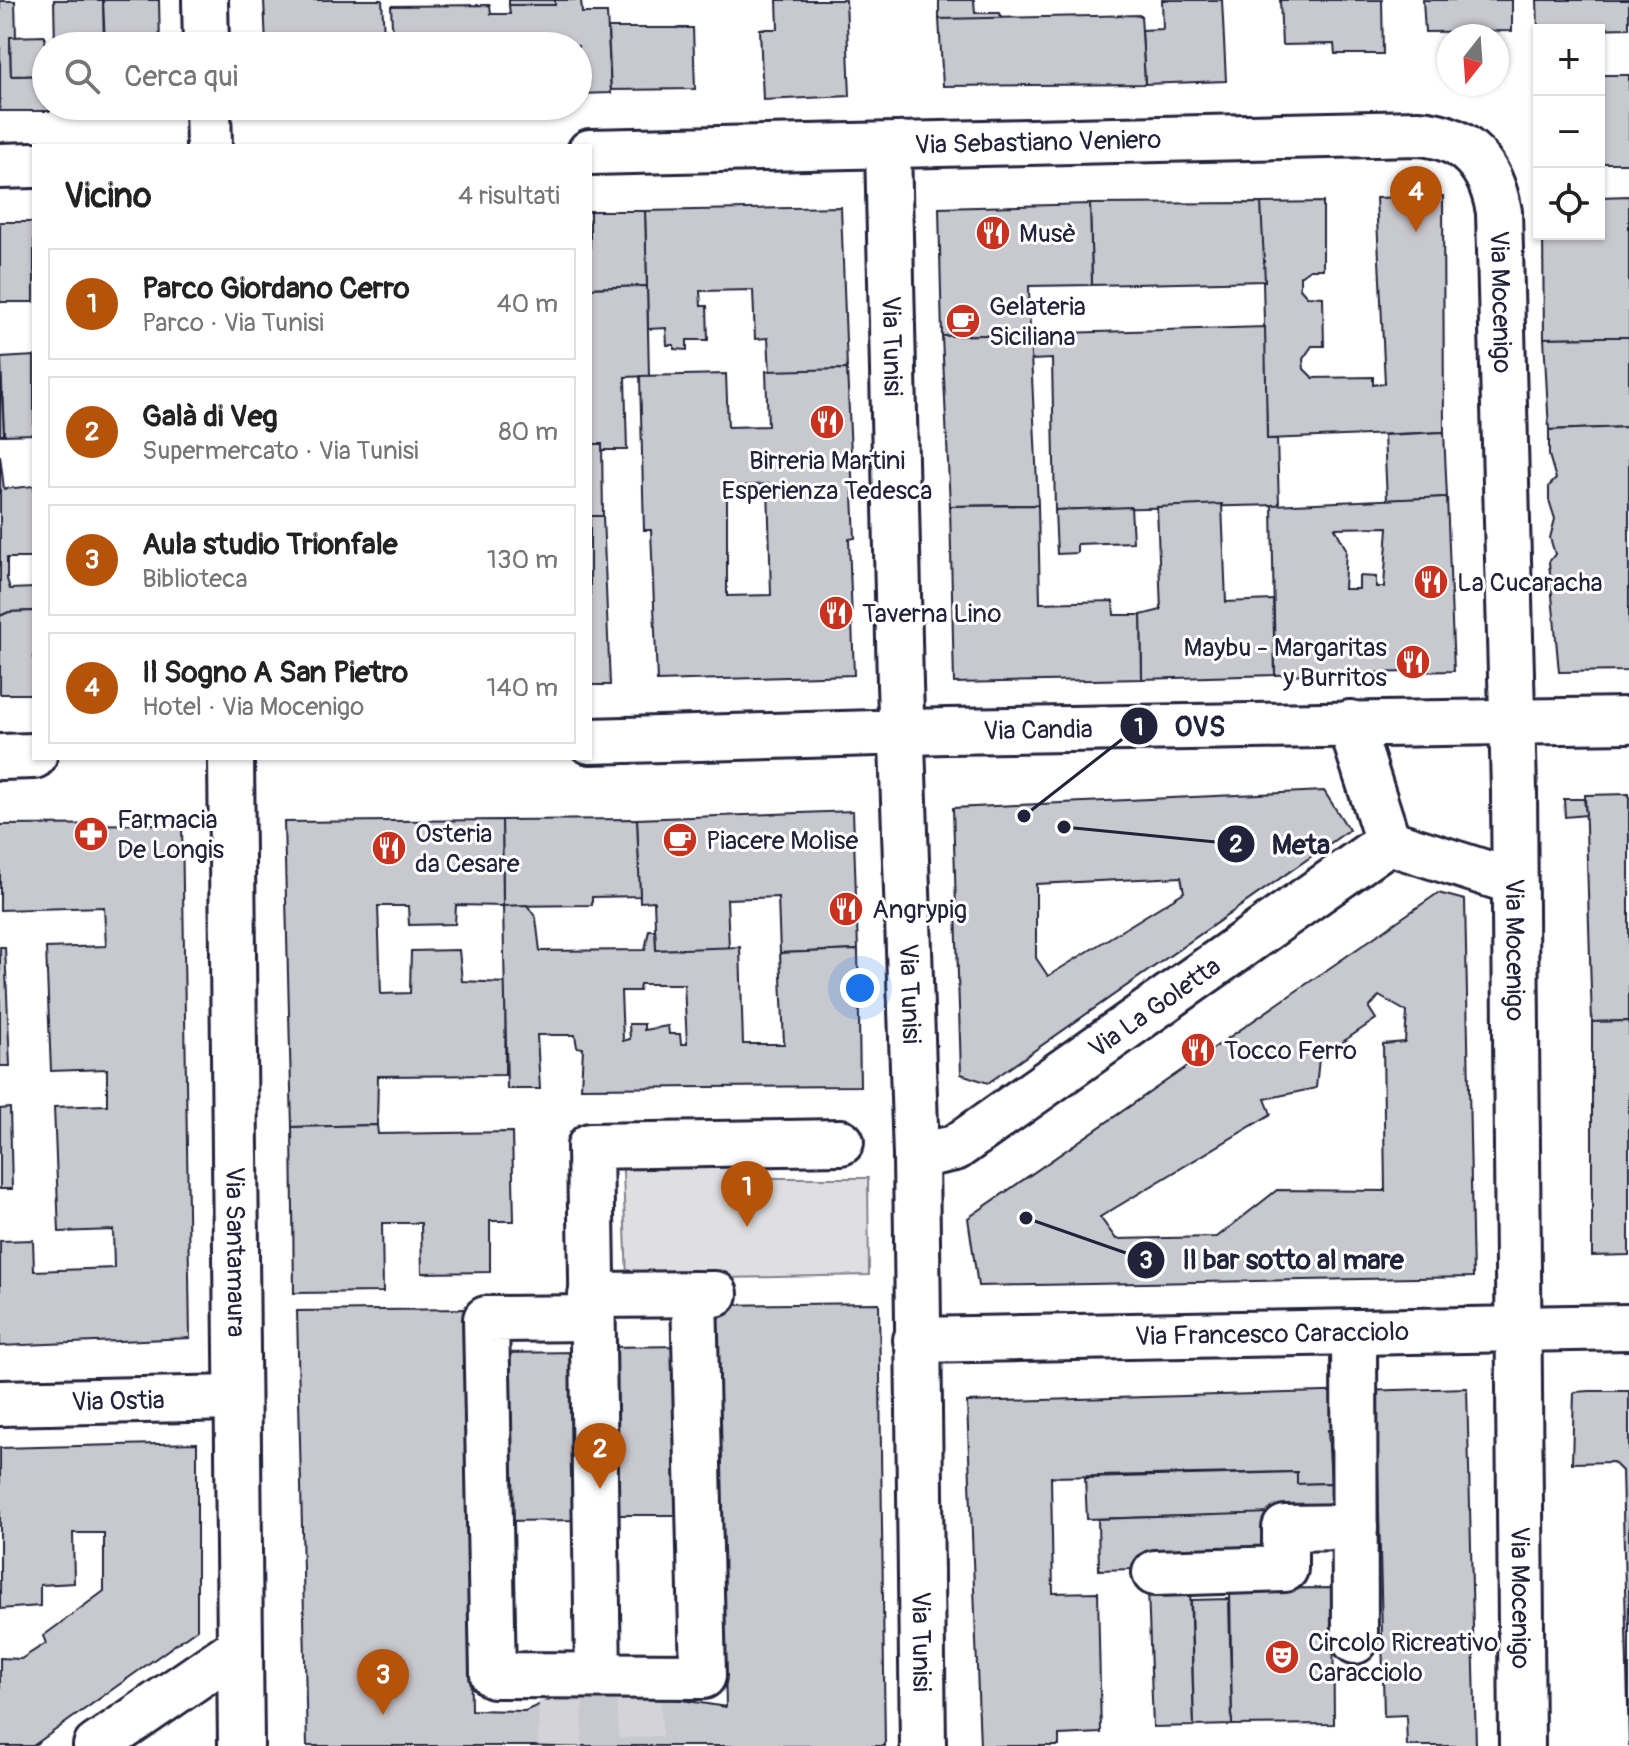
<!DOCTYPE html>
<html lang="it">
<meta charset="utf-8">
<style>
:root{--surface:#fff;--page:#f6f6f6;--text:#222;--muted:#767676;--line:#e0e0e0;--accent:#b45309}
body{margin:0;font-family:Pangolin,sans-serif;background:var(--page);color:var(--text)}
.controls{position:absolute;right:24px;top:24px;display:grid;overflow:hidden;border-radius:0px;box-shadow:0 2px 6px #0004}
.controls button{width:72px;height:72px;display:grid;place-items:center;padding:0;border:0;border-bottom:2px solid var(--line);background:var(--surface);color:var(--text);font:40px sans-serif}
.compass{position:absolute;left:1437px;top:24px;width:72px;height:72px;border-radius:50%;background:var(--surface);box-shadow:0 2px 6px #0004;rotate:197deg}
.you{position:absolute;left:860px;top:988px;width:28px;height:28px;margin:-20px;border:6px solid #fff;border-radius:50%;background:#1a73e8;box-shadow:0 0 0 12px #1a73e833}
.badge{display:grid;place-items:center;width:52px;height:52px;border-radius:50%;background:var(--accent);color:#fff;font-size:26px;font-weight:700}
.pin{position:absolute;translate:-50% -66px;filter:drop-shadow(0 2px 4px #0008)}
.pin::after{content:'';position:absolute;top:42px;width:28px;height:24px;background:inherit;clip-path:polygon(0 0,100% 0,50% 100%)}
.list{margin:0;padding:0;list-style:none}
h2{display:flex;justify-content:space-between;align-items:center;height:104px;margin:0;padding:0 32px;font-size:34px}
h2 small{font-size:26px;font-weight:400;color:var(--muted)}
.list li{display:grid;grid-template-columns:52px 1fr auto;gap:24px;align-items:center;box-sizing:border-box;height:112px;margin:0 16px 16px;padding:0 16px;border:2px solid var(--line);border-radius:0px}
.list b{display:block;font-size:30px;white-space:nowrap}
.list p{margin:0;font-size:26px;white-space:nowrap;color:var(--muted)}
.list em{font-size:26px;font-style:normal;color:var(--muted)}
.icon{flex:none;width:44px;height:44px;fill:none;stroke:currentColor;stroke-width:2;stroke-linecap:round;stroke-linejoin:round}
.map{position:relative;flex:none;width:1629px;height:1746px;overflow:hidden}
.search{position:absolute;background:var(--surface);box-shadow:0 2px 6px #0004;left:32px;top:32px;width:560px;height:88px;display:flex;align-items:center;gap:20px;box-sizing:border-box;padding:0 28px;border-radius:44px;color:var(--muted);font-size:30px}
.panel{position:absolute;background:var(--surface);box-shadow:0 2px 6px #0004;left:32px;top:144px;width:560px;height:616px;border-radius:0px}
.map>svg:first-child{display:block}
</style>
<div class="map">
<svg width="1629" height="1746" viewBox="0 0 1629 1746">
<rect width="100%" height="100%" fill="#fff"/>
<filter id="ink" filterUnits="userSpaceOnUse"><feTurbulence type="fractalNoise" baseFrequency=".0125" numOctaves="2"/><feDisplacementMap in="SourceGraphic" scale="16" xChannelSelector="R" yChannelSelector="G"/><feConvolveMatrix kernelMatrix="1 2 1 2 8 2 1 2 1" color-interpolation-filters="sRGB"/></filter>
<g filter="url(#ink)">
<!-- green -->
<path fill="#dfdfe2" stroke="#80808e" stroke-width="2" d="M 749,1141 L 751,1178 L 868,1178 L 869,1275 L 627,1280 L 622,1145 Z"/>
<!-- building -->
<g fill="#c8c8cf" stroke="#22223b" stroke-width="2" fill-rule="evenodd">
<path d="M 54,0 L 103,0 L 104,46 L 55,46 Z"/>
<path d="M 103,0 L 159,0 L 160,46 L 105,46 Z"/>
<path d="M 264,0 L 382,0 L 384,35 L 393,35 L 393,46 L 266,46 Z"/>
<rect x="509" y="0" width="46" height="5"/>
<path d="M 555,0 L 581,0 L 582,13 L 607,13 L 611,93 L 578,94 L 578,46 L 393,46 L 391,6 L 490,5 L 491,14 L 510,14 L 509,5 L 555,5 Z"/>
<path d="M 777,0 L 846,0 L 850,96 L 763,100 L 760,29 L 778,29 Z"/>
<path d="M 939,0 L 974,0 L 975,13 L 1000,13 L 1001,19 L 939,19 Z"/>
<path d="M 1162,0 L 1222,0 L 1226,81 L 1145,84 L 1142,30 L 1163,29 Z"/>
<path d="M 1280,0 L 1382,0 L 1383,54 L 1335,54 L 1334,44 L 1282,45 Z"/>
<path d="M 1423,0 L 1512,0 L 1512,31 L 1425,32 Z"/>
<path d="M 1537,0 L 1629,0 L 1629,28 L 1538,30 Z"/>
<path d="M 0,1 L 15,1 L 16,37 L 10,37 L 11,76 L 46,75 L 46,106 L 50,106 L 50,111 L 0,111 Z"/>
<path d="M 1141,15 L 1145,84 L 943,86 L 939,19 Z"/>
<path d="M 608,28 L 693,28 L 695,89 L 611,90 Z"/>
<path d="M 45,36 L 46,75 L 11,76 L 10,37 Z"/>
<rect x="1599" y="75" width="30" height="88"/>
<path d="M 106,106 L 161,106 L 161,111 L 106,112 Z"/>
<path d="M 1443,196 L 1444,432 L 1267,439 L 1261,203 L 1323,202 L 1323,269 L 1310,269 L 1300,276 L 1300,288 L 1307,296 L 1323,297 L 1324,346 L 1312,346 L 1303,359 L 1304,369 L 1313,378 L 1373,377 L 1373,385 L 1385,383 L 1376,198 Z"/>
<path d="M 1629,196 L 1629,337 L 1544,338 L 1543,234 L 1599,234 L 1599,197 Z"/>
<path d="M 1261,203 L 1265,281 L 1092,285 L 1090,204 Z"/>
<path d="M 1090,204 L 1092,285 L 1029,286 L 1030,334 L 942,336 L 939,208 Z"/>
<path d="M 841,207 L 847,369 L 770,372 L 768,338 L 755,339 L 753,290 L 700,291 L 701,306 L 707,306 L 708,340 L 687,340 L 687,350 L 674,349 L 674,345 L 667,345 L 666,328 L 648,329 L 645,211 Z"/>
<path d="M 590,211 L 645,211 L 647,286 L 590,288 Z"/>
<rect x="0" y="222" width="34" height="80"/>
<path d="M 647,286 L 649,376 L 625,377 L 627,450 L 601,450 L 602,444 L 590,444 L 590,288 Z"/>
<path d="M 1265,327 L 1267,439 L 1277,439 L 1279,505 L 1055,510 L 1052,359 L 1031,360 L 1030,334 Z"/>
<path d="M 1030,334 L 1038,505 L 950,506 L 942,336 Z"/>
<path d="M 1603,337 L 1629,337 L 1629,427 L 1549,430 L 1544,338 Z"/>
<path d="M 34,356 L 34,434 L 4,435 L 1,358 Z"/>
<path d="M 0,358 L 4,435 L 0,435 Z"/>
<path d="M 847,369 L 855,538 L 849,539 L 854,675 L 657,681 L 651,530 L 644,530 L 640,376 L 726,374 L 728,427 L 768,426 L 766,371 ZM 768,484 L 771,595 L 727,596 L 727,487 Z"/>
<path d="M 1629,427 L 1629,671 L 1559,672 L 1549,562 L 1555,554 L 1550,538 L 1555,519 L 1549,500 L 1549,486 L 1556,479 L 1549,455 L 1549,430 Z"/>
<path d="M 1444,432 L 1447,497 L 1387,500 L 1384,435 Z"/>
<path d="M 590,444 L 602,444 L 603,516 L 590,516 Z"/>
<path d="M 0,455 L 4,489 L 34,486 L 34,558 L 7,558 L 7,579 L 10,589 L 34,588 L 34,611 L 9,612 L 0,616 Z"/>
<path d="M 1447,497 L 1454,671 L 1275,675 L 1272,505 ZM 1388,527 L 1384,587 L 1376,587 L 1376,577 L 1359,576 L 1359,589 L 1344,589 L 1346,549 L 1335,528 Z"/>
<path d="M 1222,504 L 1226,602 L 1273,600 L 1275,675 L 1142,679 L 1141,615 L 1161,610 L 1157,507 Z"/>
<path d="M 1038,505 L 1040,603 L 1113,601 L 1114,615 L 1141,615 L 1142,679 L 954,683 L 950,506 Z"/>
<path d="M 1131,507 L 1133,542 L 1077,544 L 1077,553 L 1057,554 L 1055,510 Z"/>
<path d="M 590,516 L 603,516 L 610,685 L 590,685 Z"/>
<path d="M 34,611 L 34,694 L 0,694 L 0,616 L 9,612 Z"/>
<path d="M 1324,791 L 1349,830 L 988,1083 L 961,1074 L 953,808 ZM 1181,877 L 1184,892 L 1048,976 L 1036,958 L 1036,884 Z"/>
<path d="M 1629,794 L 1629,1021 L 1592,1022 L 1585,795 Z"/>
<path d="M 1564,799 L 1584,799 L 1586,815 L 1565,817 Z"/>
<path d="M 853,811 L 858,950 L 780,953 L 778,897 L 727,899 L 729,948 L 656,950 L 654,901 L 640,902 L 637,819 Z"/>
<path d="M 637,819 L 640,896 L 592,897 L 592,905 L 503,906 L 502,820 Z"/>
<path d="M 502,820 L 503,906 L 456,905 L 455,924 L 409,925 L 408,906 L 378,906 L 381,994 L 410,993 L 411,951 L 459,950 L 462,981 L 506,983 L 505,1075 L 378,1076 L 377,1125 L 292,1127 L 284,822 Z"/>
<path d="M 182,824 L 190,1338 L 0,1346 L 0,1241 L 33,1240 L 34,1271 L 114,1268 L 113,1230 L 59,1232 L 54,1107 L 107,1105 L 107,1069 L 51,1071 L 46,948 L 106,946 L 104,907 L 0,910 L 0,825 Z"/>
<path d="M 1438,893 L 1465,900 L 1473,1277 L 978,1286 L 968,1218 ZM 1379,996 L 1407,1012 L 1405,1042 L 1383,1044 L 1385,1191 L 1277,1190 L 1217,1237 L 1116,1239 L 1100,1217 L 1271,1114 L 1265,1099 L 1316,1088 L 1319,1058 L 1376,1019 L 1369,1008 Z"/>
<path d="M 527,905 L 536,918 L 540,951 L 645,950 L 649,930 L 655,930 L 656,950 L 740,947 L 743,1044 L 784,1044 L 780,953 L 858,950 L 860,1086 L 581,1088 L 583,1048 L 577,1047 L 575,1035 L 537,1035 L 540,1089 L 507,1089 L 503,906 ZM 640,984 L 684,984 L 687,1044 L 681,1044 L 680,1034 L 669,1034 L 668,1026 L 644,1030 L 644,1024 L 629,1024 L 630,1039 L 623,1041 L 621,991 L 639,991 Z"/>
<path d="M 0,947 L 5,947 L 10,1066 L 0,1066 Z"/>
<path d="M 1629,1021 L 1629,1255 L 1592,1256 L 1592,1022 Z"/>
<path d="M 10,1108 L 12,1189 L 0,1189 L 0,1109 Z"/>
<path d="M 377,1125 L 378,1134 L 512,1132 L 514,1221 L 490,1221 L 490,1272 L 422,1273 L 421,1223 L 382,1223 L 383,1292 L 294,1293 L 292,1127 Z"/>
<path d="M 879,1303 L 885,1746 L 307,1746 L 297,1311 L 466,1309 L 471,1710 L 525,1711 L 561,1695 L 638,1693 L 726,1707 L 717,1305 Z"/>
<path d="M 684,1346 L 686,1515 L 606,1515 L 605,1347 Z"/>
<path d="M 579,1352 L 582,1520 L 502,1521 L 499,1353 Z"/>
<path d="M 1467,1388 L 1476,1746 L 1407,1746 L 1406,1715 L 1384,1716 L 1377,1428 L 1328,1430 L 1331,1483 L 1297,1484 L 1297,1472 L 1051,1477 L 1053,1593 L 1098,1592 L 1101,1733 L 1059,1735 L 1059,1746 L 980,1746 L 967,1402 Z"/>
<path d="M 1590,1391 L 1629,1391 L 1629,1746 L 1622,1471 L 1613,1462 L 1572,1463 L 1574,1392 Z"/>
<path d="M 197,1443 L 197,1629 L 33,1746 L 0,1746 L 0,1658 L 21,1659 L 46,1643 L 43,1636 L 104,1591 L 104,1533 L 73,1533 L 74,1583 L 40,1585 L 40,1606 L 0,1609 L 0,1448 Z"/>
<path d="M 1297,1472 L 1297,1484 L 1331,1483 L 1332,1512 L 1087,1519 L 1085,1478 Z"/>
<path d="M 1272,1513 L 1273,1565 L 1099,1570 L 1098,1519 Z"/>
<path d="M 1190,1587 L 1194,1726 L 1153,1727 L 1148,1588 Z"/>
<path d="M 1333,1588 L 1334,1724 L 1232,1725 L 1230,1589 Z"/>
<path d="M 1229,1599 L 1232,1725 L 1194,1726 L 1191,1600 Z"/>
</g>
<g fill="none" stroke-linecap="round" stroke-linejoin="round">
<!-- minor-tunnel -->
<g stroke="#d3d3d8" stroke-width="44" stroke-dasharray="44 22" stroke-linecap="butt">
<path d="M 638,1693 L 641,1746"/>
<path d="M 560,1746 L 561,1695"/>
</g>
<!-- minor casing -->
<g stroke="#22223b" stroke-width="50">
<g id="minor">
<path d="M 205,0 L 206,46"/>
<path d="M 208,106 L 209,146"/>
<path id="s1" d="M 888,146 L 900,684 L 916,1156 L 923,1746"/>
<path id="s2" d="M 590,152 L 1418,133 C 1467,136 1491,166 1499,212 L 1514,791 L 1522,1746"/>
<path d="M 0,166 L 34,165"/>
<path d="M 1350,723 L 1388,842"/>
<path id="s3" d="M 231,758 L 241,1746"/>
<path d="M 1388,842 L 1514,882"/>
<path id="s4" d="M 916,1156 L 955,1148 L 1388,842"/>
<path d="M 591,1295 L 715,1294"/>
<path d="M 591,1318 L 486,1319 L 493,1675 L 703,1676 L 694,1294"/>
<path d="M 1354,1332 L 1355,1641"/>
<path id="s5" d="M 916,1340 L 1629,1327"/>
<path id="s6" d="M 0,1403 L 236,1398"/>
<path d="M 1155,1573 L 1285,1569 L 1285,1528 L 1355,1527"/>
<path d="M 598,1675 L 590,1146 L 841,1142"/>
<path d="M 96,1746 L 239,1648"/>
</g>
</g>
<!-- major casing -->
<g stroke="#22223b" stroke-width="50">
<g id="major">
<path id="s7" d="M 590,741 L 947,731 L 1629,720"/>
<path d="M 0,757 L 34,756"/>
</g>
</g>
<!-- minor -->
<use href="#minor" stroke="#fff" stroke-width="44"/>
<!-- major -->
<use href="#major" stroke="#fff" stroke-width="44"/>
</g>
</g>
<!-- icons -->
<defs>
<g id="restaurant-disc" transform="scale(1.8)"><circle r="9.5" fill="#c8321e" stroke="#fff"/><path d="M-5-6h1v4h1v-4h1v4h1v-4h1v5L-1.5 .5V6h-2V.5L-5-1ZM5-6V6H3V1.5H1.5Q1.5-4 5-6Z" fill="#fff"/></g>
<g id="cafe-disc" transform="scale(1.8)"><circle r="9.5" fill="#c8321e" stroke="#fff"/><path d="M-5.5-4.5H6V0H3Q3 3.5 0 3.5H-2.5Q-5.5 3.5-5.5 0ZM3-3.2v2h1.7v-2ZM-6 4.5H4V6H-6Z" fill="#fff"/></g>
<g id="pharmacy-disc" transform="scale(1.8)"><circle r="9.5" fill="#c8321e" stroke="#fff"/><path d="M-2-6h4v4h4v4h-4v4h-4v-4h-4v-4h4Z" fill="#fff"/></g>
<g id="theatre-disc" transform="scale(1.8)"><circle r="9.5" fill="#c8321e" stroke="#fff"/><path d="M-5-5.5Q0-4 5-5.5V0Q5 5 0 6Q-5 5-5 0ZM-3.3-2.5H-1v1.5H-3.3ZM1-2.5H3.3v1.5H1ZM-2.8 1Q0 5.5 2.8 1Z" fill="#fff"/></g>
</defs>
<g fill-rule="evenodd">
<use href="#restaurant-disc" x="993" y="233"/>
<use href="#cafe-disc" x="963" y="321"/>
<use href="#restaurant-disc" x="827" y="422"/>
<use href="#restaurant-disc" x="1431" y="582"/>
<use href="#restaurant-disc" x="836" y="613"/>
<use href="#restaurant-disc" x="1413" y="662"/>
<use href="#pharmacy-disc" x="91" y="834"/>
<use href="#cafe-disc" x="680" y="840"/>
<use href="#restaurant-disc" x="389" y="848"/>
<use href="#restaurant-disc" x="846" y="909"/>
<use href="#restaurant-disc" x="1198" y="1050"/>
<use href="#theatre-disc" x="1282" y="1657"/>
</g>
<g text-anchor="middle" stroke-width="6" stroke-linejoin="round" paint-order="stroke">
<!-- street labels -->
<g font-size="26" fill="#22223b" stroke="#fff">
<text dy="9" stroke="none"><textPath href="#s2" startOffset="448">Via Sebastiano Veniero</textPath></text>
<text dy="9" stroke="none"><textPath href="#s2" startOffset="1042">Via Mocenigo</textPath></text>
<text dy="9" stroke="none"><textPath href="#s1" startOffset="200">Via Tunisi</textPath></text>
<text dy="9" stroke="none"><textPath href="#s7" startOffset="448">Via Candia</textPath></text>
<text dy="9" stroke="none"><textPath href="#s2" startOffset="1690">Via Mocenigo</textPath></text>
<text dy="9" stroke="none"><textPath href="#s1" startOffset="848">Via Tunisi</textPath></text>
<text dy="9" stroke="none"><textPath href="#s4" startOffset="284">Via La Goletta</textPath></text>
<text dy="9" stroke="none"><textPath href="#s3" startOffset="494">Via Santamaura</textPath></text>
<text dy="9" stroke="none"><textPath href="#s5" startOffset="356">Via Francesco Caracciolo</textPath></text>
<text dy="9" stroke="none"><textPath href="#s6" startOffset="118">Via Ostia</textPath></text>
<text dy="9" stroke="none"><textPath href="#s2" startOffset="2338">Via Mocenigo</textPath></text>
<text dy="9" stroke="none"><textPath href="#s1" startOffset="1496">Via Tunisi</textPath></text>
</g>
<!-- poi labels -->
<g font-size="26" fill="#22223b" stroke="#fff" text-anchor="start">
<text x="1019" y="242">Musè</text>
<text x="989" y="315">Gelateria<tspan x="989" dy="30">Siciliana</tspan></text>
<text x="827" y="469" text-anchor="middle">Birreria Martini<tspan x="827" dy="30">Esperienza Tedesca</tspan></text>
<text x="1457" y="591">La Cucaracha</text>
<text x="862" y="622">Taverna Lino</text>
<text x="1387" y="656" text-anchor="end">Maybu - Margaritas<tspan x="1387" dy="30">y Burritos</tspan></text>
<text x="117" y="828">Farmacia<tspan x="117" dy="30">De Longis</tspan></text>
<text x="415" y="842">Osteria<tspan x="415" dy="30">da Cesare</tspan></text>
<text x="706" y="849">Piacere Molise</text>
<text x="872" y="918">Angrypig</text>
<text x="1224" y="1059">Tocco Ferro</text>
<text x="1308" y="1651">Circolo Ricreativo<tspan x="1308" dy="30">Caracciolo</tspan></text>
</g>
</g>
<!-- callouts -->
<path fill="none" stroke="#22223b" stroke-width="3" d="M1024 816L1139 726M1064 827L1236 844M1026 1218L1146 1260"/>
<g fill="#22223b" stroke="#fff" stroke-width="3">
<circle cx="1024" cy="816" r="8"/>
<circle cx="1064" cy="827" r="8"/>
<circle cx="1026" cy="1218" r="8"/>
<circle cx="1139" cy="726" r="20"/>
<circle cx="1236" cy="844" r="20"/>
<circle cx="1146" cy="1260" r="20"/>
</g>
<g font-size="24" text-anchor="middle" font-weight="bold" fill="#fff">
<text x="1139" y="735">1</text>
<text x="1236" y="852">2</text>
<text x="1146" y="1268">3</text>
</g>
<g font-size="28" text-anchor="middle" font-weight="bold" fill="#22223b" stroke="#fff" stroke-width="6" stroke-linejoin="round" paint-order="stroke">
<text x="1200" y="736">OVS</text>
<text x="1301" y="854">Meta</text>
<text x="1293" y="1269">Il bar sotto al mare</text>
</g>
</svg>
<div class="controls">
<button>+</button>
<button>−</button>
<button><svg class="icon" aria-label="locate" viewBox="0 0 24 24"><circle cx="12" cy="12" r="6"/><path d="M12 2v4M12 18v4M2 12h4M18 12h4"/></svg></button>
</div>
<svg class="compass" viewBox="-18 -18 36 36"><path d="M0-13l5 13h-10z" fill="#e53935"/><path d="M0 13l5-13h-10z" fill="#767676"/></svg>
<div class="you"></div>
<div class="pin badge" style="left:747px;top:1227px">1</div>
<div class="pin badge" style="left:600px;top:1489px">2</div>
<div class="pin badge" style="left:383px;top:1715px">3</div>
<div class="pin badge" style="left:1416px;top:232px">4</div>
<div class="search"><svg class="icon" aria-label="search" viewBox="0 0 24 24"><circle cx="10" cy="10" r="6"/><path d="M15 15l6 6"/></svg>Cerca qui</div>
<section class="panel">
<h2>Vicino<small>4 risultati</small></h2>
<ul class="list">
<li><span class="badge">1</span><div><b>Parco Giordano Cerro</b><p>Parco · Via Tunisi</p></div><em>40 m</em></li>
<li><span class="badge">2</span><div><b>Galà di Veg</b><p>Supermercato · Via Tunisi</p></div><em>80 m</em></li>
<li><span class="badge">3</span><div><b>Aula studio Trionfale</b><p>Biblioteca</p></div><em>130 m</em></li>
<li><span class="badge">4</span><div><b>Il Sogno A San Pietro</b><p>Hotel · Via Mocenigo</p></div><em>140 m</em></li>
</ul>
</section>
</div>
